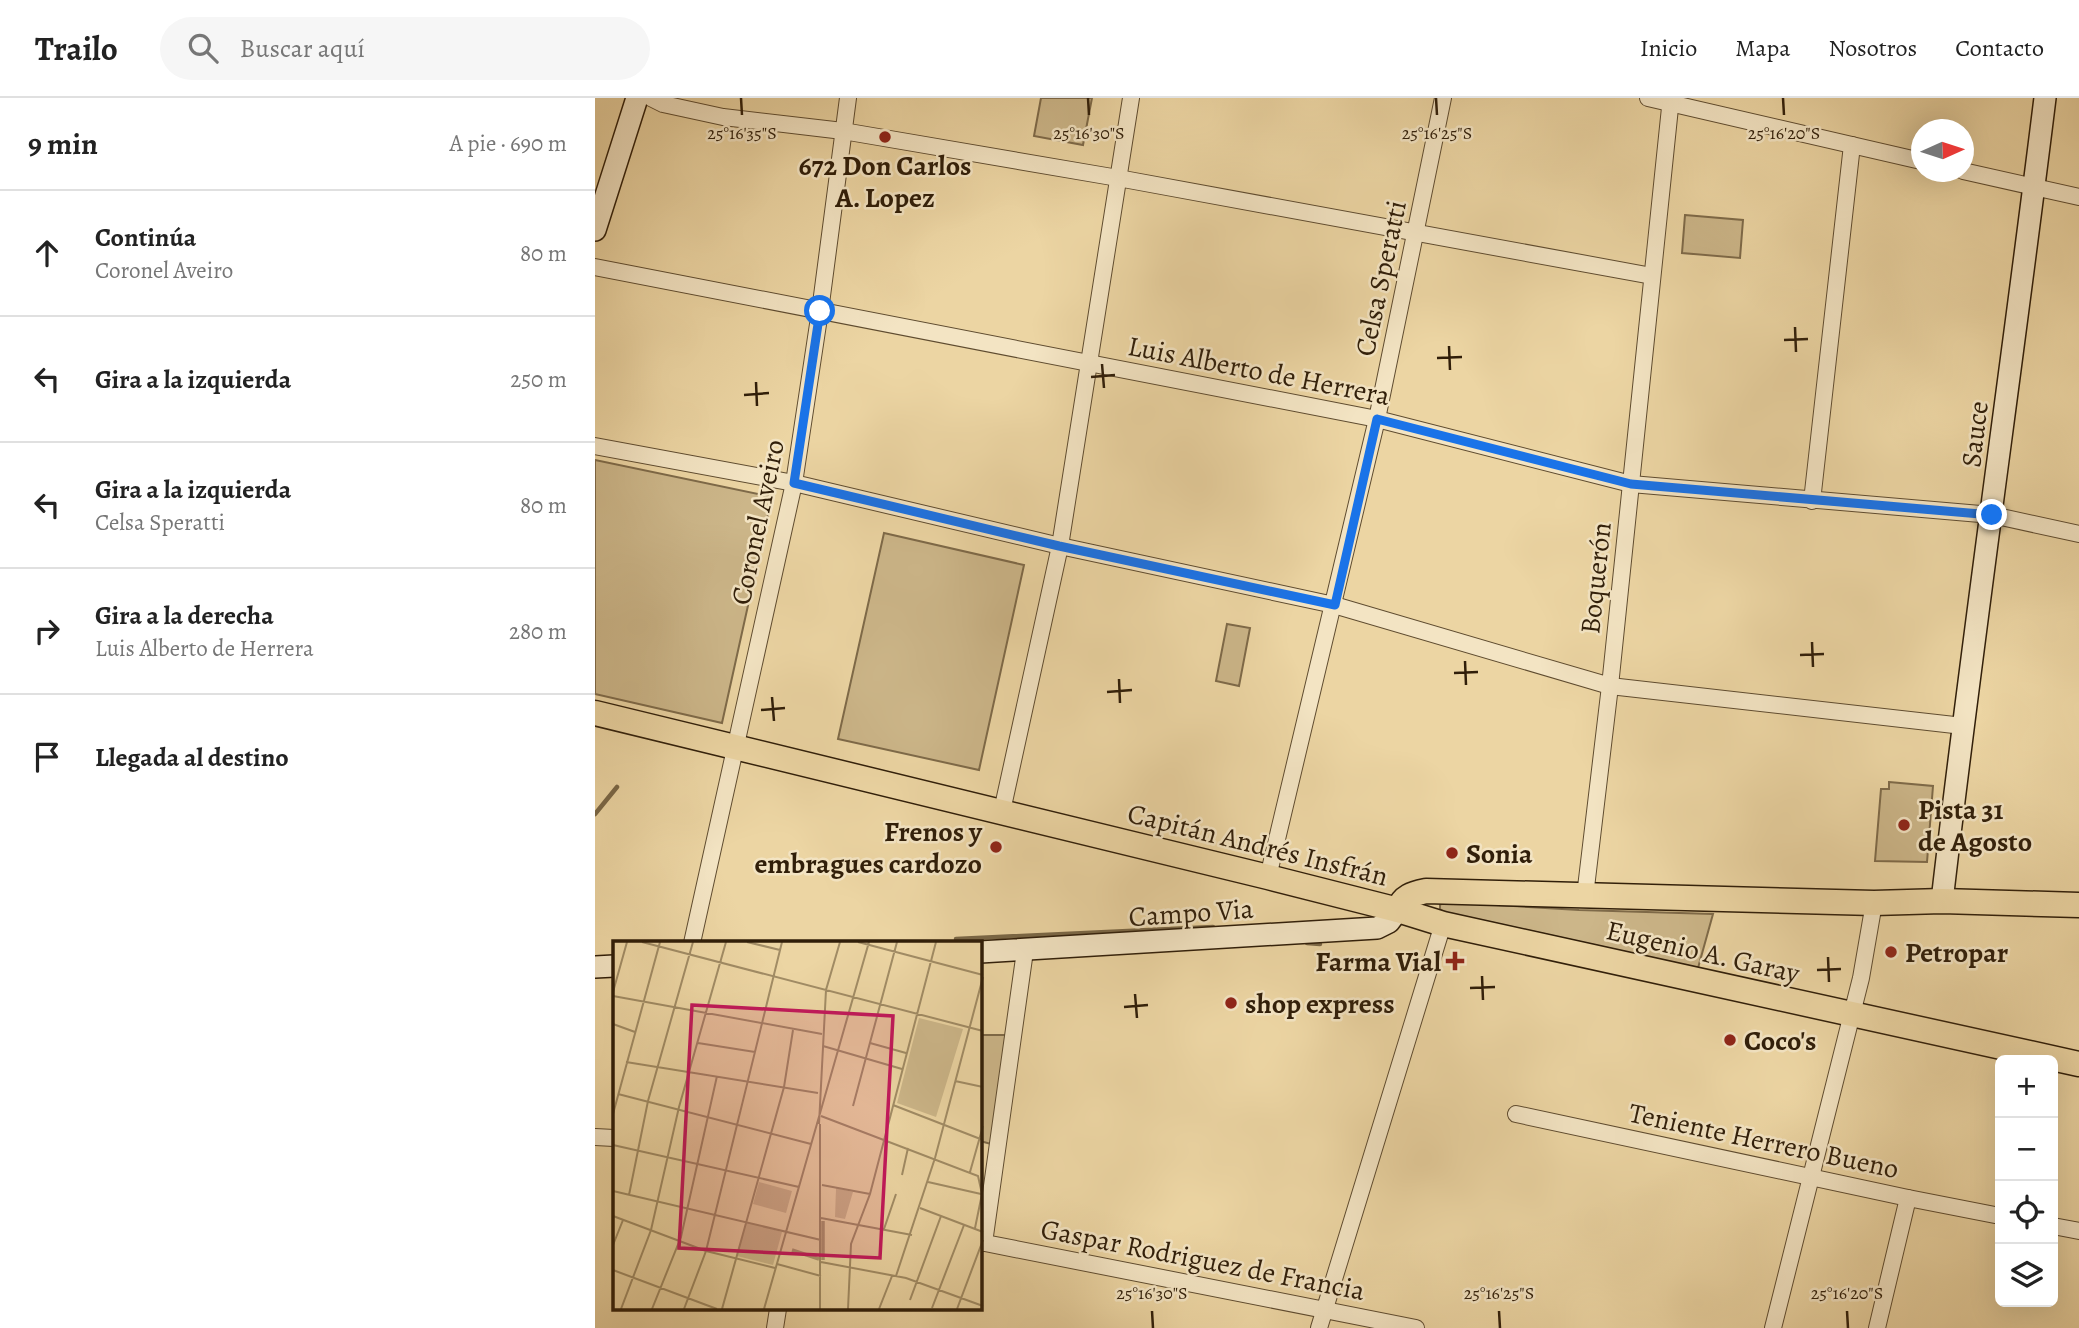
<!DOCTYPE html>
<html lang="es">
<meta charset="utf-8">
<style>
:root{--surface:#fff;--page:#f6f6f6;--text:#222;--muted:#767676;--line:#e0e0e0}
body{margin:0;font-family:Alegreya,serif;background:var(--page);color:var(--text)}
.controls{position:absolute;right:21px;bottom:21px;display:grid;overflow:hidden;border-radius:10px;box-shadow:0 7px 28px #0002}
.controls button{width:63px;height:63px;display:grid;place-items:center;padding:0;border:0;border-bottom:2px solid var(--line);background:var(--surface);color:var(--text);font:35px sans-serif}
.compass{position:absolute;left:1316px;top:21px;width:63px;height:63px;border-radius:50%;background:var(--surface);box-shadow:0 7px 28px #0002;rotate:87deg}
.stop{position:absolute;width:21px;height:21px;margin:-16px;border:5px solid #1a73e8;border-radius:50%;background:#fff}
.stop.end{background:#1a73e8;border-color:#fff;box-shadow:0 2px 7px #0008}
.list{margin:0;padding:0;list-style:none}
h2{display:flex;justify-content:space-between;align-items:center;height:91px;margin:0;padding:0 28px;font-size:30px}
h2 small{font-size:23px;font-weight:400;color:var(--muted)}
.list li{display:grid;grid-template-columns:46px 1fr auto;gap:21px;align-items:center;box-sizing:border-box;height:126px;padding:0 28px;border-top:2px solid var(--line)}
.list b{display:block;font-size:26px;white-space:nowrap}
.list p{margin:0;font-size:23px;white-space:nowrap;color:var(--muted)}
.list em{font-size:23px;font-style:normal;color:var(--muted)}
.icon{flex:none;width:38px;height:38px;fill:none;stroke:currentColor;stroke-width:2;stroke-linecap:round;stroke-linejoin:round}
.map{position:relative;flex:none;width:1484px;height:1230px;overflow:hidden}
header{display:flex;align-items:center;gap:42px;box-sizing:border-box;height:98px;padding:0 35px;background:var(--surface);border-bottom:2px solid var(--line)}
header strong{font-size:33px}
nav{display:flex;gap:38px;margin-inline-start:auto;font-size:24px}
.search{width:490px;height:63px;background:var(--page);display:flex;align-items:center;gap:18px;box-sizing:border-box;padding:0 24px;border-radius:38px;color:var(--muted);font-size:26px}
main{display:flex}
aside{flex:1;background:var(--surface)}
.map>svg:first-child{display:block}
</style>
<header>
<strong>Trailo</strong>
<div class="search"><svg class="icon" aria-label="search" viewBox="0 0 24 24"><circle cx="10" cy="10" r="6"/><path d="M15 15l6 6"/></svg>Buscar aquí</div>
<nav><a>Inicio</a><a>Mapa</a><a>Nosotros</a><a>Contacto</a></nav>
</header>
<main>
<aside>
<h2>9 min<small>A pie · 690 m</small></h2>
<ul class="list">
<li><svg class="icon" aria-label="ahead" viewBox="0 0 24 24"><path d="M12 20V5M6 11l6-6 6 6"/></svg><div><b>Continúa</b><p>Coronel Aveiro</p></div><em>80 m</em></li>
<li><svg class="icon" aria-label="left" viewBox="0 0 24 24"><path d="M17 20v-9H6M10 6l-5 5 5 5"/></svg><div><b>Gira a la izquierda</b></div><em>250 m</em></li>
<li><svg class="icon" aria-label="left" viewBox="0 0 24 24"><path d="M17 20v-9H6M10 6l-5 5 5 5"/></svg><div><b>Gira a la izquierda</b><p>Celsa Speratti</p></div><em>80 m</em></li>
<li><svg class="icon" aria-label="right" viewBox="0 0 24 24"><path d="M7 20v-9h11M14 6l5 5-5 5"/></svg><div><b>Gira a la derecha</b><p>Luis Alberto de Herrera</p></div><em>280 m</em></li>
<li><svg class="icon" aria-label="arrive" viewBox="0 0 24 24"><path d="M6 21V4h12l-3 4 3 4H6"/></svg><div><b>Llegada al destino</b></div></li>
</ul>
</aside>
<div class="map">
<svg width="1484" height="1230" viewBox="0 0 1484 1230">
<rect width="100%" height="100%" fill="#ecd5a3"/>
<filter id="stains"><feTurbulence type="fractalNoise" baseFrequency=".00286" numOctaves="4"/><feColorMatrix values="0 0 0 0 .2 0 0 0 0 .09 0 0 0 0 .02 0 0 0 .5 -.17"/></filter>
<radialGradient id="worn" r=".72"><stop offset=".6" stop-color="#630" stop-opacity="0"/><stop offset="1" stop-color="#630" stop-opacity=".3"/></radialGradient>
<!-- green -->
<g fill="#ccb689" stroke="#7e6a49" stroke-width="2">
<path d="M 446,0 L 497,0 L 488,47 L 439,38 Z"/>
<path d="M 1090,117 L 1148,122 L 1145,160 L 1087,155 Z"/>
<path d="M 0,362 L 177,399 L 127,625 L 0,596 Z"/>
<path d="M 289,435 L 429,467 L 384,672 L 243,641 Z"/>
<path d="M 632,526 L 655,530 L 644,588 L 621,583 Z"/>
<path d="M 1294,684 L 1338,688 L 1332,764 L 1280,763 L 1286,691 L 1294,691 Z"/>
<path d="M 850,804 L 984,812 L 1118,816 L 1103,870 L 849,814 L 845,811 L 845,807 Z"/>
<path d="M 385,937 L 414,937 L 396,1046 L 385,1043 Z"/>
</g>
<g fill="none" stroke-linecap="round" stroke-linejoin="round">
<!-- stream -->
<g stroke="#7a6746" stroke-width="4.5">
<path d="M 0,716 L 22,689"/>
<path d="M 361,841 L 618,829"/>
<path d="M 712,845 L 725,846"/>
</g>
<!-- street casing -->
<g stroke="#5f4c30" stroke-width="18">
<g id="street">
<path d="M 56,0 L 68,6 L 128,19 L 248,33 L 523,80 L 1057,178"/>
<path d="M 1053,0 L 1326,63"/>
<path d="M 1368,73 L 1484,99"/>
<path d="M 0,169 L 782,321 L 1036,386 L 1397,417 L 1484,436"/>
<path d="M 0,348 L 199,385 L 465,448 L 739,507 L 1015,588 L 1368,628"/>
<path d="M 1217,403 L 1257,47"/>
<path d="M 407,713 L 465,448 L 536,0"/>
<path d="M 673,779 L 782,321 L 848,0"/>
<path d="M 990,798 L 1015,588 L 1076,0"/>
<path d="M 97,845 L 199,385 L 225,213 L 253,0"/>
<path d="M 921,1016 L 1313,1100 L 1405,1118"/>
<path d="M 0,1039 L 19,1040"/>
<path d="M 1458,1128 L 1484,1133"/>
<path d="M 385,1144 L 821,1230"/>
<path d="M 389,1145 L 430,853"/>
<path d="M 180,1230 L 183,1211"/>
<path d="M 724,1230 L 848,826"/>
<path d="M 1178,1230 L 1266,880 L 1279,805"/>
<path d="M 1282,1230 L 1313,1100"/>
</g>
</g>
<!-- secondary casing -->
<g stroke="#301e09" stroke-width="24">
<g id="secondary">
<path d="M 0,132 L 42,0"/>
<path d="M 1347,803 C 1378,535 1417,268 1450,0"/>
<path d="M 385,854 L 782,830 L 794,824 L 803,812"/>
<path d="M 0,869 L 19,868"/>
</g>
</g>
<!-- primary casing -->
<g stroke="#301e09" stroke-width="27">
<g id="primary">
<path d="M 0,615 L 673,779 L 803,812 L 848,826 L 1484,966"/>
<path d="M 803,812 C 808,798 817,796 831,793 L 1279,805 L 1347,803 L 1484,807"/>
</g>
</g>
<!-- street -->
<use href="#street" stroke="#f3e4c3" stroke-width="16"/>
<!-- secondary -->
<use href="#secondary" stroke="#f3e4c3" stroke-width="21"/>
<!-- primary -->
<use href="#primary" stroke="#ecd5a3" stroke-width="24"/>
</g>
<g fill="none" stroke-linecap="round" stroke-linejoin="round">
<!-- route -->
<path stroke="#1a73e8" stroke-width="9" d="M 225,213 L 199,385 L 464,448 L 740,507 L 782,321 L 1036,386 L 1397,417"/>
</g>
<!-- ticks -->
<path fill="none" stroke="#301e09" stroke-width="2.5" d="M 146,0 L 147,17M 493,0 L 494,17M 841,0 L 842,17M 1188,0 L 1189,17M 1200,229 L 1201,254M 1189,242 L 1213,241M 854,248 L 855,272M 842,260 L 867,259M 507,266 L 509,290M 496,279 L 520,277M 161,284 L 162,308M 149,297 L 174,295M 1217,544 L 1218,569M 1205,557 L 1229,556M 870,563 L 871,587M 859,575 L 883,574M 524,581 L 525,605M 512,594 L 537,592M 177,599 L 179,623M 166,612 L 190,610M 1233,859 L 1234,884M 1222,872 L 1246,871M 887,878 L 888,902M 875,890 L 900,889M 540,896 L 542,920M 529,909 L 553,907M 557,1213 L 558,1230M 904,1213 L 905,1230M 1252,1213 L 1253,1230"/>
<!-- markers -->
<g fill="#8f2418" stroke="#f3e4c3" stroke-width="2.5">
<circle cx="290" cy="39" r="7"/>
<circle cx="1309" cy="727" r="7"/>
<circle cx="401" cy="749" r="7"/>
<circle cx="857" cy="755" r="7"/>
<circle cx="1296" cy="854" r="7"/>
<path d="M856.5 852.5h7v7h7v7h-7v7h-7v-7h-7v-7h7z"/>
<circle cx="636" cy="905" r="7"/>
<circle cx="1135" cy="942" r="7"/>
</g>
<g text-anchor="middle" stroke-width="5" stroke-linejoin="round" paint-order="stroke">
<!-- poi labels -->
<g font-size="28" font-weight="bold" fill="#301e09" stroke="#f3e4c3" text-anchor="start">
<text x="290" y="77" text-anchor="middle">672 Don Carlos<tspan x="290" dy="32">A. Lopez</tspan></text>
<text x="1323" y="721">Pista 31<tspan x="1323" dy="32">de Agosto</tspan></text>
<text x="387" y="743" text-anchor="end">Frenos y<tspan x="387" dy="32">embragues cardozo</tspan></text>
<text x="871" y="765">Sonia</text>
<text x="1310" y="864">Petropar</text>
<text x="846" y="873" text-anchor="end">Farma Vial</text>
<text x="650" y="915">shop express</text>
<text x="1149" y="952">Coco's</text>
</g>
<!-- street labels -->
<g font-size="28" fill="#301e09" stroke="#f3e4c3">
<text transform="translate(785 180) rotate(-78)" y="10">Celsa Speratti</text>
<text transform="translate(664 272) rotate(11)" y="10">Luis Alberto de Herrera</text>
<text transform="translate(1379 336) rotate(-83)" y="10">Sauce</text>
<text transform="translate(162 424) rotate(-78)" y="10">Coronel Aveiro</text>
<text transform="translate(1000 480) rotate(-84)" y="10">Boquerón</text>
<text transform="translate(663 746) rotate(14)" y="10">Capitán Andrés Insfrán</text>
<text transform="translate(596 814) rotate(-4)" y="10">Campo Via</text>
<text transform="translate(1108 853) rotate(13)" y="10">Eugenio A. Garay</text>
<text transform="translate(1169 1042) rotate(12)" y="10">Teniente Herrero Bueno</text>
<text transform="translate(608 1161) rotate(11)" y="10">Gaspar Rodriguez de Francia</text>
</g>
</g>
<!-- overview -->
<g transform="translate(18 843)">
<rect width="369" height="369" fill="#ecd5a3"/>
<path d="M 306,77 L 350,88 L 323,176 L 284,162 ZM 146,241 L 179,250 L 173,272 L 140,263 ZM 223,247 L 240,251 L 232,278 L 222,276 ZM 133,281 L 169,291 L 160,324 L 124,315 Z" fill="#ccb689"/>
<path fill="none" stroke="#ac976f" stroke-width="3.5" d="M 179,309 L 206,318M 210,319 L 210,280"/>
<path fill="none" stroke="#a18c65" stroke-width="2" d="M 29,1 L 370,90M 134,1 L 167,9M 245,1 L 370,34M 0,51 L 14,1M 0,55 L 209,93M 0,83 L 22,91M 85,102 L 142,111M 257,102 L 293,112M 210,105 L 289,128M 13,121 L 205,152M 342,140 L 370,146M 5,153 L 198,203M 280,164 L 370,199M 240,165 L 284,1M 0,173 L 47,1M 208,175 L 365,235 L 369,253 L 362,287M 206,183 L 213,49 L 227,1M 207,183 L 207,368M 0,204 L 186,246M 357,231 L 370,185M 289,234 L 295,207M 315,241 L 368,253M 209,244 L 257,253M 0,250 L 208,299M 16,254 L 35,160 L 80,1M 307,267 L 370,291M 0,275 L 93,310 L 162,327M 208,277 L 299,294M 271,288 L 283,253M 0,304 L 10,279M 208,321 L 293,337 L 370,365M 164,323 L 208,335M 0,329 L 104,368M 283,335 L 322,217 L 370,36M 297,359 L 328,275M 319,367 L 351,284M 8,368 L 38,289 L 66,166 L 113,1M 39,368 L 68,296 L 104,135M 71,368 L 93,310 L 169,1M 109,368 L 171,146 L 180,89M 151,368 L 256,1M 235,368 L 238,303 L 257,253 L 323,1M 266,368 L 279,335M 344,368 L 370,299"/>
<path fill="#c2185b" fill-opacity="0.15" stroke="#c2185b" stroke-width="3.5" d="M 79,64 L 280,75 L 267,317 L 66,307 Z"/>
<rect width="369" height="369" fill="none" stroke="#301e09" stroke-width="3.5"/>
</g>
<g font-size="18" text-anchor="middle" fill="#301e09" stroke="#f3e4c3" stroke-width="5" stroke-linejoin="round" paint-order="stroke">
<text x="147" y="41">25°16'35"S</text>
<text x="494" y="41">25°16'30"S</text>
<text x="842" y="41">25°16'25"S</text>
<text x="1189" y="41">25°16'20"S</text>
<text x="557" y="1201">25°16'30"S</text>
<text x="904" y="1201">25°16'25"S</text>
<text x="1252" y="1201">25°16'20"S</text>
</g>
<rect width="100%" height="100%" filter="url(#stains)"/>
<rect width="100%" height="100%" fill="url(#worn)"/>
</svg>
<div class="controls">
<button>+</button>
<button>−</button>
<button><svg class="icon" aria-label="locate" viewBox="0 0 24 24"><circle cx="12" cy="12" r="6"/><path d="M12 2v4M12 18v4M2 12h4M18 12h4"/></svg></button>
<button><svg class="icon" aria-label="layers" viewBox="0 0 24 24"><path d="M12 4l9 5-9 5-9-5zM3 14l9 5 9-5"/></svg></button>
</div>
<svg class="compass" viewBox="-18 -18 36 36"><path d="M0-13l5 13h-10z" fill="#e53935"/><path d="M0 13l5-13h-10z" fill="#767676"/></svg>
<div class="stop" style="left:225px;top:213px"></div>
<div class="stop end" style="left:1397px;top:417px"></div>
</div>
</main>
